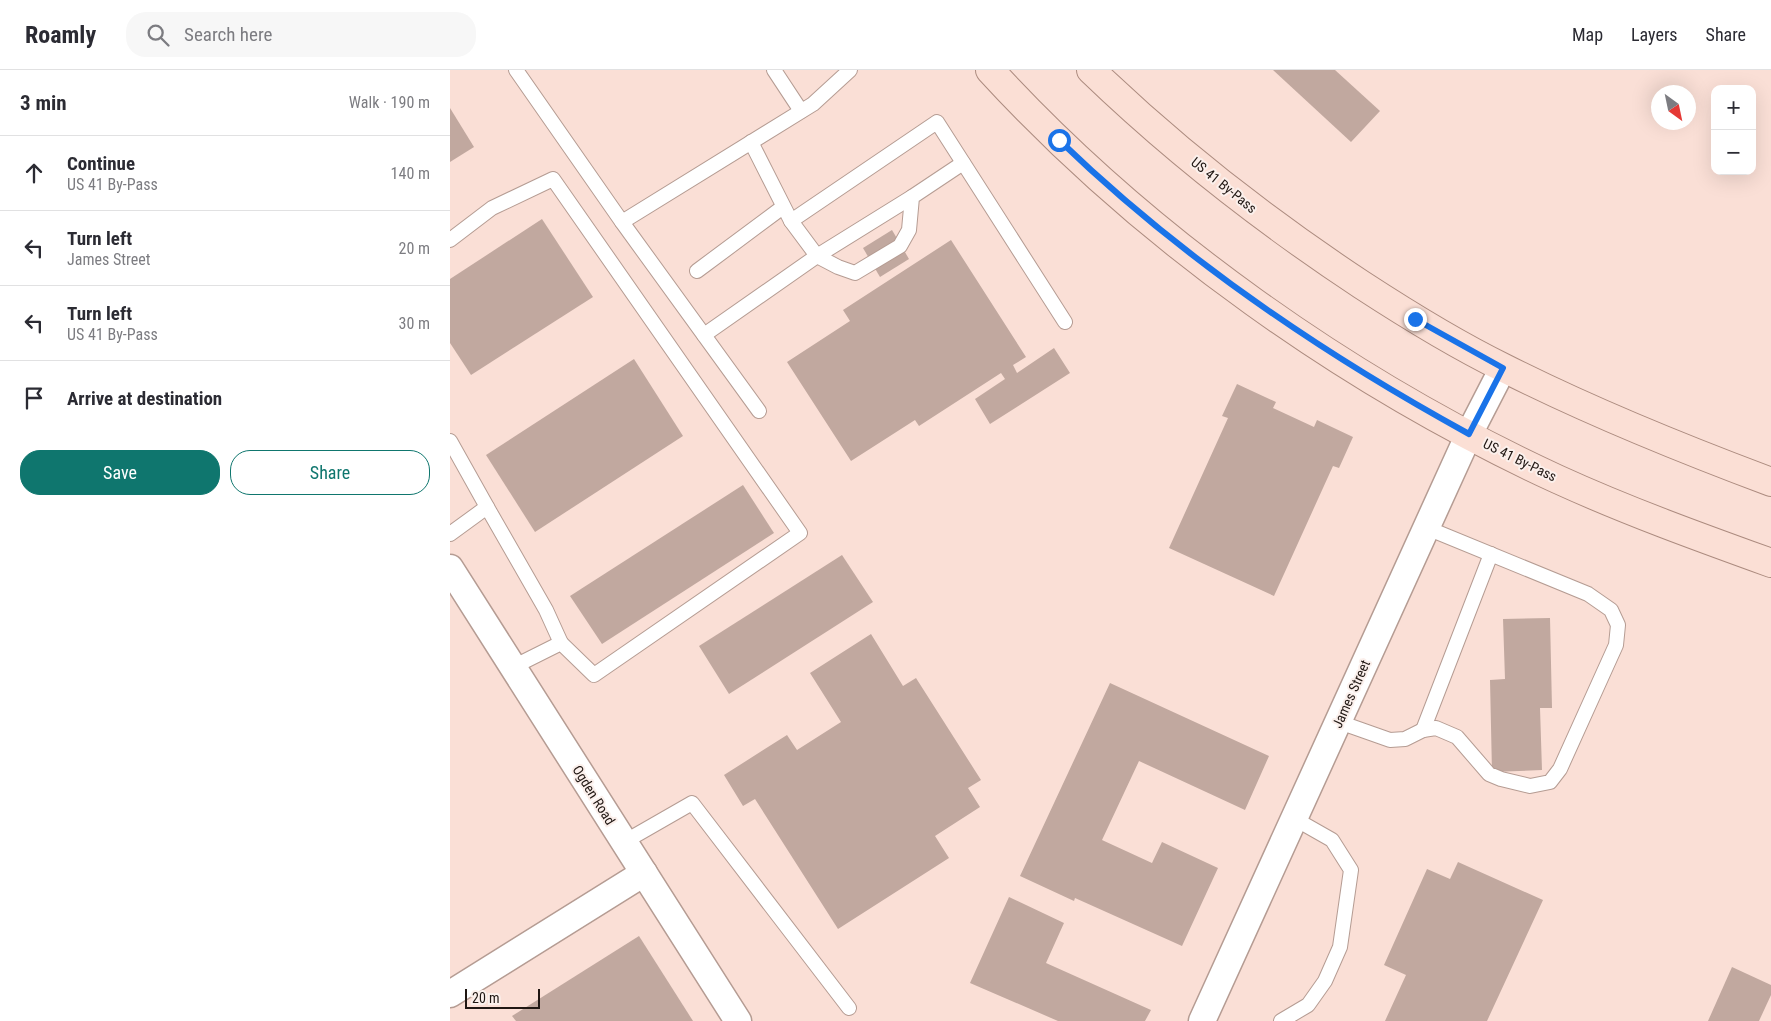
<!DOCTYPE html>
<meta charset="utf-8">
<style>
:root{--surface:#fff;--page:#f7f7f7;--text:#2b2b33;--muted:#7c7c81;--line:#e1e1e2;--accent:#0f766e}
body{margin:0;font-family:"Roboto Condensed",sans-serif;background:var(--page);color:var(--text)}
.controls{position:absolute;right:15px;top:15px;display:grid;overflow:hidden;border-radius:10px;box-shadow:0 5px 20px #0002}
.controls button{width:45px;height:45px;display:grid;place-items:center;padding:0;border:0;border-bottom:1px solid var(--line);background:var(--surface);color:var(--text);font:25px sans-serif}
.compass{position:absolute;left:1201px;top:15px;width:45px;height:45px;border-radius:50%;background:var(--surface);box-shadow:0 5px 20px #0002;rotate:147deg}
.scale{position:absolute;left:15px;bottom:12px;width:75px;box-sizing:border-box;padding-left:5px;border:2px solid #201713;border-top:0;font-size:14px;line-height:18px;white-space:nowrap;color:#201713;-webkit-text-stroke:4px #fbf0ec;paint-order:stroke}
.stop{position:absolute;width:15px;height:15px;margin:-11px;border:4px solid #1a73e8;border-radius:50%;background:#fff}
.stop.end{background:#1a73e8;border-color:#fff;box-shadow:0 1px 5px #0008}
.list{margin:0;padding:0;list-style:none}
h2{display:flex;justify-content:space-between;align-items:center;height:65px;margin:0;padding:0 20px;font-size:21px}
h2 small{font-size:16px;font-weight:400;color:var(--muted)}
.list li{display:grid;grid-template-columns:32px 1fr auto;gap:15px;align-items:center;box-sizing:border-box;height:75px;padding:0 20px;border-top:1px solid var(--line)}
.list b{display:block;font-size:19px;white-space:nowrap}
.list p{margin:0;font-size:16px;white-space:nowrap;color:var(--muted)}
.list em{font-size:16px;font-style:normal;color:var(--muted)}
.actions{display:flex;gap:10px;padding:15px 20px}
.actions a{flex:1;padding:11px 0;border:1px solid var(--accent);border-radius:20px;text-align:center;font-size:18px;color:var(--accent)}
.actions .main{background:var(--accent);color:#fff}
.icon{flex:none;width:28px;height:28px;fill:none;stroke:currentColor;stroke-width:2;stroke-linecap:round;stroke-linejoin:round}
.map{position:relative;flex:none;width:1321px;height:951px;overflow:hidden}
header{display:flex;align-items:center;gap:30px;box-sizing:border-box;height:70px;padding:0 25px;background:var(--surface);border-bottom:1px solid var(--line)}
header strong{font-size:24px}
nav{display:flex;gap:28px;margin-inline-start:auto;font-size:18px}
.search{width:350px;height:45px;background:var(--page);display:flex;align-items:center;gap:12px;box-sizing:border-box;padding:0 18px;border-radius:20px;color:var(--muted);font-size:19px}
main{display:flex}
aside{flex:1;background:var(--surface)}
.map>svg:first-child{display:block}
</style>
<header>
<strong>Roamly</strong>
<div class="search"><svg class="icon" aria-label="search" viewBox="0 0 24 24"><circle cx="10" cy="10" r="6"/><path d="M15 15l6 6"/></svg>Search here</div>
<nav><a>Map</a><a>Layers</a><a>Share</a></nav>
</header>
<main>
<aside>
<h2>3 min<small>Walk · 190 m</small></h2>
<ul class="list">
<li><svg class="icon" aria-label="ahead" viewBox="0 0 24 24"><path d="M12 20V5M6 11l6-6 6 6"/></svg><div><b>Continue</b><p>US 41 By-Pass</p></div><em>140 m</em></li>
<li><svg class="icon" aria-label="left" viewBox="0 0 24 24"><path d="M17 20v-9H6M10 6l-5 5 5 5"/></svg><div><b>Turn left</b><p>James Street</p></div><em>20 m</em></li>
<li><svg class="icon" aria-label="left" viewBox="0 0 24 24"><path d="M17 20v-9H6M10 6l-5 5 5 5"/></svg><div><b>Turn left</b><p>US 41 By-Pass</p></div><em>30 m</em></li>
<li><svg class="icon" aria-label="arrive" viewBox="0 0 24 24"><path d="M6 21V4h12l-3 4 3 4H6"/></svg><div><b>Arrive at destination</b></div></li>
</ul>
<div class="actions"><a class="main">Save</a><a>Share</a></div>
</aside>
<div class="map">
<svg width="1321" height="951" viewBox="0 0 1321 951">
<rect width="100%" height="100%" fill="#fadfd6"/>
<!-- building -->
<g fill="#c1a89f">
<path d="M 823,0 L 885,0 L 930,41 L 901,72 Z"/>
<path d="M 0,38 L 24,77 L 0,92 Z"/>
<path d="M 92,149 L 143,227 L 21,305 L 0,273 L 0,209 Z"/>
<path d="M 442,160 L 459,189 L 430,207 L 413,178 Z"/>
<path d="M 501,170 L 576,287 L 563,295 L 567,303 L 604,278 L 620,303 L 540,354 L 525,329 L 555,309 L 551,303 L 469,356 L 465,350 L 401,391 L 337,292 L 400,251 L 393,240 Z"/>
<path d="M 184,289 L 233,366 L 85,462 L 36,385 Z"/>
<path d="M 787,314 L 826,332 L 823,338 L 864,357 L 867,350 L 903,367 L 889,398 L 883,396 L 824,526 L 719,478 L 778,348 L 772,346 Z"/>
<path d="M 293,415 L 324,463 L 152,574 L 120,526 Z"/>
<path d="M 392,485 L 423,532 L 279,624 L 249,576 Z"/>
<path d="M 1100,548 L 1102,638 L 1090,638 L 1092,700 L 1042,702 L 1040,610 L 1055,609 L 1053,549 Z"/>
<path d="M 421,564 L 453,616 L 466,608 L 531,710 L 518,718 L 530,737 L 485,766 L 499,788 L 388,859 L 305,729 L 293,736 L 274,705 L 337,665 L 347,680 L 391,652 L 360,603 Z"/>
<path d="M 660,613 L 819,686 L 795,740 L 689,691 L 652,770 L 702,793 L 712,772 L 768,798 L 732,876 L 625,828 L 624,831 L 570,806 Z"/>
<path d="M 1008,792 L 1093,830 L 1037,951 L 935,951 L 956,905 L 934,895 L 977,799 L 1000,809 Z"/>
<path d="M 559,827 L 614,853 L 596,893 L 701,940 L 695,951 L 608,951 L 520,913 Z"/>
<path d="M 189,866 L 243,951 L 66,951 L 62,946 Z"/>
<path d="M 1282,897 L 1321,915 L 1321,925 L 1309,951 L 1258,951 Z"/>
</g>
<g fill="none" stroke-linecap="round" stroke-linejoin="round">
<!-- lane casing -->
<g stroke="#b59c93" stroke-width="16">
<g id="lane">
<path d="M 66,0 L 172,152 L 363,34 L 400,0"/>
<path d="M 324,0 L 351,41"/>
<path d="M 301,72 L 341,151 L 367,186 L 462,127"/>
<path d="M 341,151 L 487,52 L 615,252"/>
<path d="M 172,152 L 309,341"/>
<path d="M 0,170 L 42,138 L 103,109 L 350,463 L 144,605 L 111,573 L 63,597"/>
<path d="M 247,201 L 333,137"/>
<path d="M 254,265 L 367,186 L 388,197 L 405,203 L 450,176 L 459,160 L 462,127 L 513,93"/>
<path d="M 0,371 L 37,437 L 0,464"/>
<path d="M 37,437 L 96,540 L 111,573"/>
<path d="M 889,652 L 940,670 L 955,669 L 973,660 L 986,658 L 1007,667 L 1039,704 L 1051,709 L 1080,716 L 1100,712 L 1110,699 L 1166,575 L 1168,555 L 1161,540 L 1138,524 L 977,458"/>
<path d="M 973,660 L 1041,484"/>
<path d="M 174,772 L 242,733 L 399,938"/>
<path d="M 831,951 L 858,935 L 875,911 L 890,877 L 901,800 L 882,770 L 845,749"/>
</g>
</g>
<!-- street casing -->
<g stroke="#b59c93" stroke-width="29">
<g id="street">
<path d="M 0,498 L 288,951"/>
<path d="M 0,924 L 194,803"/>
<path d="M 752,951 L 1019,364 L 1053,298"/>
</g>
</g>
<!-- primary casing -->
<g stroke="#ac8b7f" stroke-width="30">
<g id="primary">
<path d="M 540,0 C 695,169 899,313 1107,409 C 1177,441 1249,467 1321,493"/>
<path d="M 641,0 C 724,80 815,151 912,215 C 958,245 1005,274 1054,298 C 1141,342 1230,378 1321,412"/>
</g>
</g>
<!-- lane -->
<use href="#lane" stroke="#fff" stroke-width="14"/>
<!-- street -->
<use href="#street" stroke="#fff" stroke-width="26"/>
<!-- primary -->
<use href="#primary" stroke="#fbdfd5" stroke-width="28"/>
</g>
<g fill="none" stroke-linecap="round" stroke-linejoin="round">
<!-- route -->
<path stroke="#1a73e8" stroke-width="6" d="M 609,70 C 731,188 871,283 1019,364 L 1053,298 L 965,249"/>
</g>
<g text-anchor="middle" stroke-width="4" stroke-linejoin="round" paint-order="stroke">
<!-- street labels -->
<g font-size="14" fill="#201713" stroke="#fbf0ec">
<text transform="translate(774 115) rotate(39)" y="5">US 41 By-Pass</text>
<text transform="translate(1070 390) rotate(26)" y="5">US 41 By-Pass</text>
<text transform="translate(901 624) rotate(-66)" y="5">James Street</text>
<text transform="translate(144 725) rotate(58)" y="5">Ogden Road</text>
</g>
</g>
</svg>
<div class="controls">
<button>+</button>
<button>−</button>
</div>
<svg class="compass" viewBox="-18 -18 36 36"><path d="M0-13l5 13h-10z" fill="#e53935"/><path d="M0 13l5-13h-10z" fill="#7c7c81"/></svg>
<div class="scale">20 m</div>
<div class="stop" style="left:609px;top:70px"></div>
<div class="stop end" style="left:965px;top:249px"></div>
</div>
</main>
